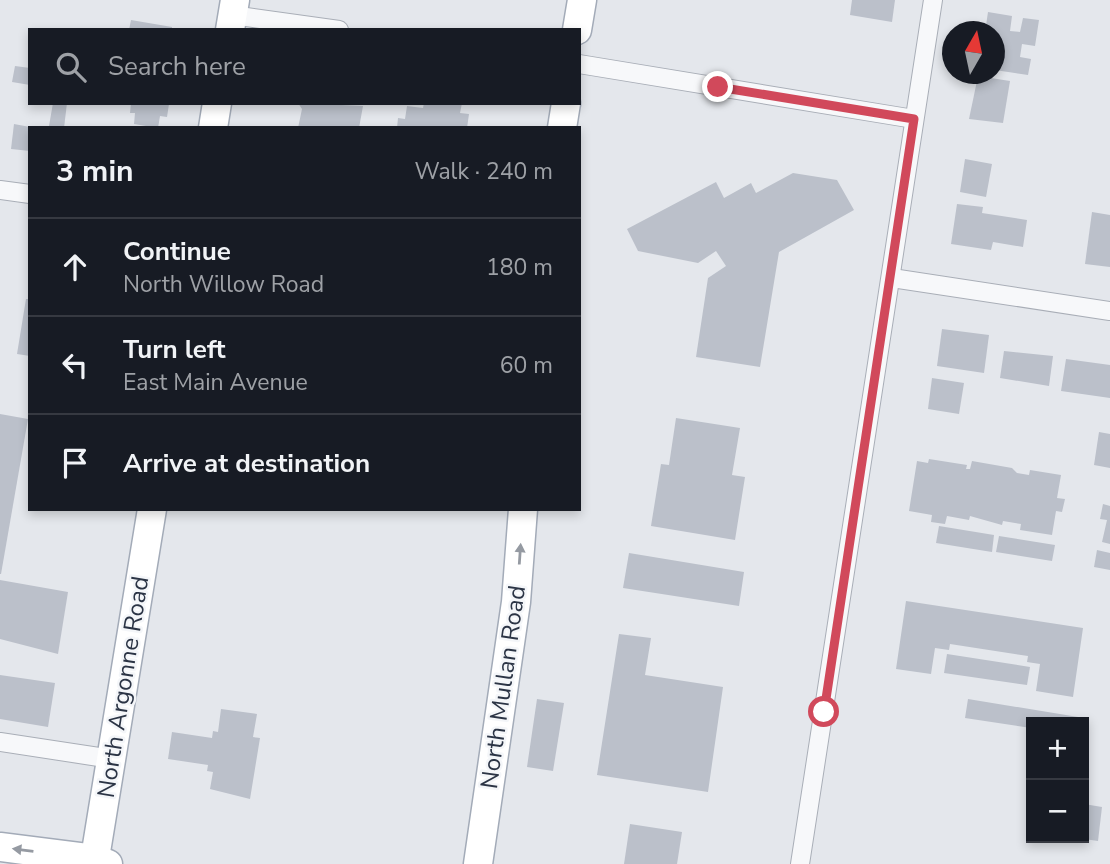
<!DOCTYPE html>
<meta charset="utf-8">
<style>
:root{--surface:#171b24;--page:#242831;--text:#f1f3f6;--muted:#9ea1a6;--line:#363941}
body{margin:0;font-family:"Nunito Sans",sans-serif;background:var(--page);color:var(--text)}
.controls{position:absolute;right:21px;bottom:21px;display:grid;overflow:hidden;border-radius:0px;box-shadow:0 4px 10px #0003}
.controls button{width:63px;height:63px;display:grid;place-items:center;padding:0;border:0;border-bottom:2px solid var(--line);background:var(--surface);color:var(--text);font:35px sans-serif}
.compass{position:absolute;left:942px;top:21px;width:63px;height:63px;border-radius:50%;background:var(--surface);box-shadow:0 4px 10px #0003;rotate:9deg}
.stop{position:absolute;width:21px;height:21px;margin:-16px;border:5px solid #d1495b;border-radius:50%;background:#fff}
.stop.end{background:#d1495b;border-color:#fff;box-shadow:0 2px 7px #0008}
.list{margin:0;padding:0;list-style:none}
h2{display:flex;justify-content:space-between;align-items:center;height:91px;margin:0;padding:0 28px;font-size:30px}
h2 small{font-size:23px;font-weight:400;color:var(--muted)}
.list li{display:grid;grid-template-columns:46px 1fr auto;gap:21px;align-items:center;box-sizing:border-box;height:98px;padding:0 28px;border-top:2px solid var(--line)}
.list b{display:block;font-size:26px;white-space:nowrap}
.list p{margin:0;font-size:23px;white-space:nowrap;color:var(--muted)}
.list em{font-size:23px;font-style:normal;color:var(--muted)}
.icon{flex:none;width:38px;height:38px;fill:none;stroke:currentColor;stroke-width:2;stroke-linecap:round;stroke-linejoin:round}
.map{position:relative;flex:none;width:1110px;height:864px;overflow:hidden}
.search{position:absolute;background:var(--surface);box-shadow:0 4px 10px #0003;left:28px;top:28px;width:553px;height:77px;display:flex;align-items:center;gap:18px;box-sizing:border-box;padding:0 24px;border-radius:0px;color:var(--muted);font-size:26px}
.panel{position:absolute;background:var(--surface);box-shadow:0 4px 10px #0003;left:28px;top:126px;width:553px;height:385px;border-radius:0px}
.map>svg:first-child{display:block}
</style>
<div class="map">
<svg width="1110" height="864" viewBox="0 0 1110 864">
<rect width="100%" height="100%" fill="#e4e7ec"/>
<!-- building -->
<g fill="#bbc0ca">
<path d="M 852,0 L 895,0 L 892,22 L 850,15 Z"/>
<path d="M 988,12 L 1012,16 L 1010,31 L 1020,32 L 1023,18 L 1039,20 L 1035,46 L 1022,44 L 1020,57 L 1031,59 L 1028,75 L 995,70 L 995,32 L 985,32 Z"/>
<path d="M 131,20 L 172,27 L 172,30 L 129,30 Z"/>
<path d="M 15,66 L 30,68 L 30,85 L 12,82 Z"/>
<path d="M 978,76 L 1010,81 L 1003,123 L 969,119 Z"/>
<path d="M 53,103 L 67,103 L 64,128 L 49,126 Z"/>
<path d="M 131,103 L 169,104 L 167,117 L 160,116 L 158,128 L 134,124 L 135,113 L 130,113 Z"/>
<path d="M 298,103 L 363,106 L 359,128 L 298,128 L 302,109 Z"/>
<path d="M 424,103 L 462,103 L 460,113 L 469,114 L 467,128 L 397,128 L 398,118 L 405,119 L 407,106 L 423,108 Z"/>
<path d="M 14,124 L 30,127 L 30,151 L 11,149 Z"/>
<path d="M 965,159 L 992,164 L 986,197 L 960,192 Z"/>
<path d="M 793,173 L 837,180 L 854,210 L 779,252 L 760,367 L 696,357 L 708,278 L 726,266 L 716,251 L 698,263 L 638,251 L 627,229 L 716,182 L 724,198 L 751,183 L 756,193 Z"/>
<path d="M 957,204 L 983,207 L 982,213 L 1027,220 L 1023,247 L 993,242 L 991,250 L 951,244 Z"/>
<path d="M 1092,212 L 1110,215 L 1110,267 L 1085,264 Z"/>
<path d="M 26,299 L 30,299 L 30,356 L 17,354 Z"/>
<path d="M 942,329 L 989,335 L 984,373 L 937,366 Z"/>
<path d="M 1004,351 L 1053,356 L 1049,386 L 1000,378 Z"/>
<path d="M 1066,359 L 1110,365 L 1110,398 L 1061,391 Z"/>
<path d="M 932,378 L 964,383 L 959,414 L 928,409 Z"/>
<path d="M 0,414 L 28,419 L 1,574 L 0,574 Z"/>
<path d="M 676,418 L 740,428 L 732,475 L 745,477 L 735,540 L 651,526 L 661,464 L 669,465 Z"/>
<path d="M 1099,432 L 1110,434 L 1110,468 L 1094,465 Z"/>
<path d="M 929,459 L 967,465 L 966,469 L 970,469 L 972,461 L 1012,468 L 1017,473 L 1029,475 L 1030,470 L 1061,475 L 1057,498 L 1065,499 L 1062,512 L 1056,511 L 1052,535 L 1020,530 L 1021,524 L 1003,521 L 1002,525 L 970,516 L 969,520 L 947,516 L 945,524 L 931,522 L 932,515 L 909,511 L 917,461 L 928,463 Z"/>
<path d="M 1103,504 L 1110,506 L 1110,544 L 1102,542 L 1107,520 L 1100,519 Z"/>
<path d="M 939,526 L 994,535 L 992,552 L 936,543 Z"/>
<path d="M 999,536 L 1055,545 L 1052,561 L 996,552 Z"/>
<path d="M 1097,550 L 1110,553 L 1110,570 L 1094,567 Z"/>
<path d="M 629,553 L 744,572 L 739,606 L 623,588 Z"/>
<path d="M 0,580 L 68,592 L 58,654 L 0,639 Z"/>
<path d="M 906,601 L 1083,628 L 1073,697 L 1036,691 L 1040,664 L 1027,662 L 1028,656 L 950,644 L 949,650 L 935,648 L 931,674 L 896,669 Z"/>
<path d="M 619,634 L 651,638 L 645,675 L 723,687 L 708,792 L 597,775 Z"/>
<path d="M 947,654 L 1030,667 L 1027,685 L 944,673 Z"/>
<path d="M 0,675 L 55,683 L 48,727 L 0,719 Z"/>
<path d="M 537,699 L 564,703 L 553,771 L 527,767 Z"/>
<path d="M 968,699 L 1078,717 L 1077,722 L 1031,722 L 1031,728 L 965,718 Z"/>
<path d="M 221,709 L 257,714 L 253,737 L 260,738 L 250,799 L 210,789 L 213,772 L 207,771 L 208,765 L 168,759 L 172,732 L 212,738 L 213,731 L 218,732 Z"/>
<path d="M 1084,804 L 1102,807 L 1098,841 L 1084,839 Z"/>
<path d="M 630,824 L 682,832 L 677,864 L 624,864 Z"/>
</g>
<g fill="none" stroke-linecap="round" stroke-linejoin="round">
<!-- minor casing -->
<g stroke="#a9aeb7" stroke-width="20">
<g id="minor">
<path d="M 232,15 L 339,30"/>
<path d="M 579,64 L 914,119"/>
<path d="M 0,190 L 30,194"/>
<path d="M 892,278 L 1110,311"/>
<path d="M 0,742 L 112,759"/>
<path d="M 800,864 L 933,0"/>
</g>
</g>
<!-- primary casing -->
<g stroke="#a3abb8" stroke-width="31">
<g id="primary">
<path d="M 230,30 L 235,0"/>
<path d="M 577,30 L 582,0"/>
<path d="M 213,128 L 217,103"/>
<path d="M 562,128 L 566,103"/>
<path d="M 0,847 L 95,859 L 108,864"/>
<path d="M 94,864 L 152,509"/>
<path d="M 478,864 L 516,602 L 523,509"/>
</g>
</g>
<!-- minor -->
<use href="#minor" stroke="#f7f8fa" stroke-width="18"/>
<!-- primary -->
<use href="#primary" stroke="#fff" stroke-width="28"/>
</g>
<!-- one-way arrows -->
<defs><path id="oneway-solid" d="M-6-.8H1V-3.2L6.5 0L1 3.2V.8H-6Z" transform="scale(1.75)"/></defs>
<g fill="#959aa2">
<use href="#oneway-solid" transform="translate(520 554) rotate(-86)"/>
<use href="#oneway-solid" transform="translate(23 850) rotate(-173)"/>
</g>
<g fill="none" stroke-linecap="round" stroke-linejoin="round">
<!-- route -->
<path stroke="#d1495b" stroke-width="9" d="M 718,87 L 914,119 L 824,712"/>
</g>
<g text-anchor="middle" stroke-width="5" stroke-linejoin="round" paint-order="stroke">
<!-- street labels -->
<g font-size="24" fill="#2b3445" stroke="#f4f6f9">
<text transform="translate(123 687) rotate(-81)" y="8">North Argonne Road</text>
<text transform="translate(503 687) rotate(-82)" y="8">North Mullan Road</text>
</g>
</g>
</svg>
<div class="controls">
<button>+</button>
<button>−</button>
</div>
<svg class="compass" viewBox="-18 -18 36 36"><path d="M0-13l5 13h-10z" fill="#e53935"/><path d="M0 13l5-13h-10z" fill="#9ea1a6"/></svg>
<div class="stop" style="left:824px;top:712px"></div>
<div class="stop end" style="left:718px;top:87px"></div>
<div class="search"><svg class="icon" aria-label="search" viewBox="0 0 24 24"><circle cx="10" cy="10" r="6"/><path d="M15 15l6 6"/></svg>Search here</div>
<section class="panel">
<h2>3 min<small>Walk · 240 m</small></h2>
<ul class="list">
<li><svg class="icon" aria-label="ahead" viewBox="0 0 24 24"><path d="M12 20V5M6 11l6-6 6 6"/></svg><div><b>Continue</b><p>North Willow Road</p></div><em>180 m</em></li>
<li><svg class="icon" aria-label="left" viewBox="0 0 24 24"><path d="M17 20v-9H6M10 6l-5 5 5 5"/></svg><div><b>Turn left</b><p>East Main Avenue</p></div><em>60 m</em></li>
<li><svg class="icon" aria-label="arrive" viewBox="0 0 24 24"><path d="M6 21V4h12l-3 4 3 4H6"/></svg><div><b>Arrive at destination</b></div></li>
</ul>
</section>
</div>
